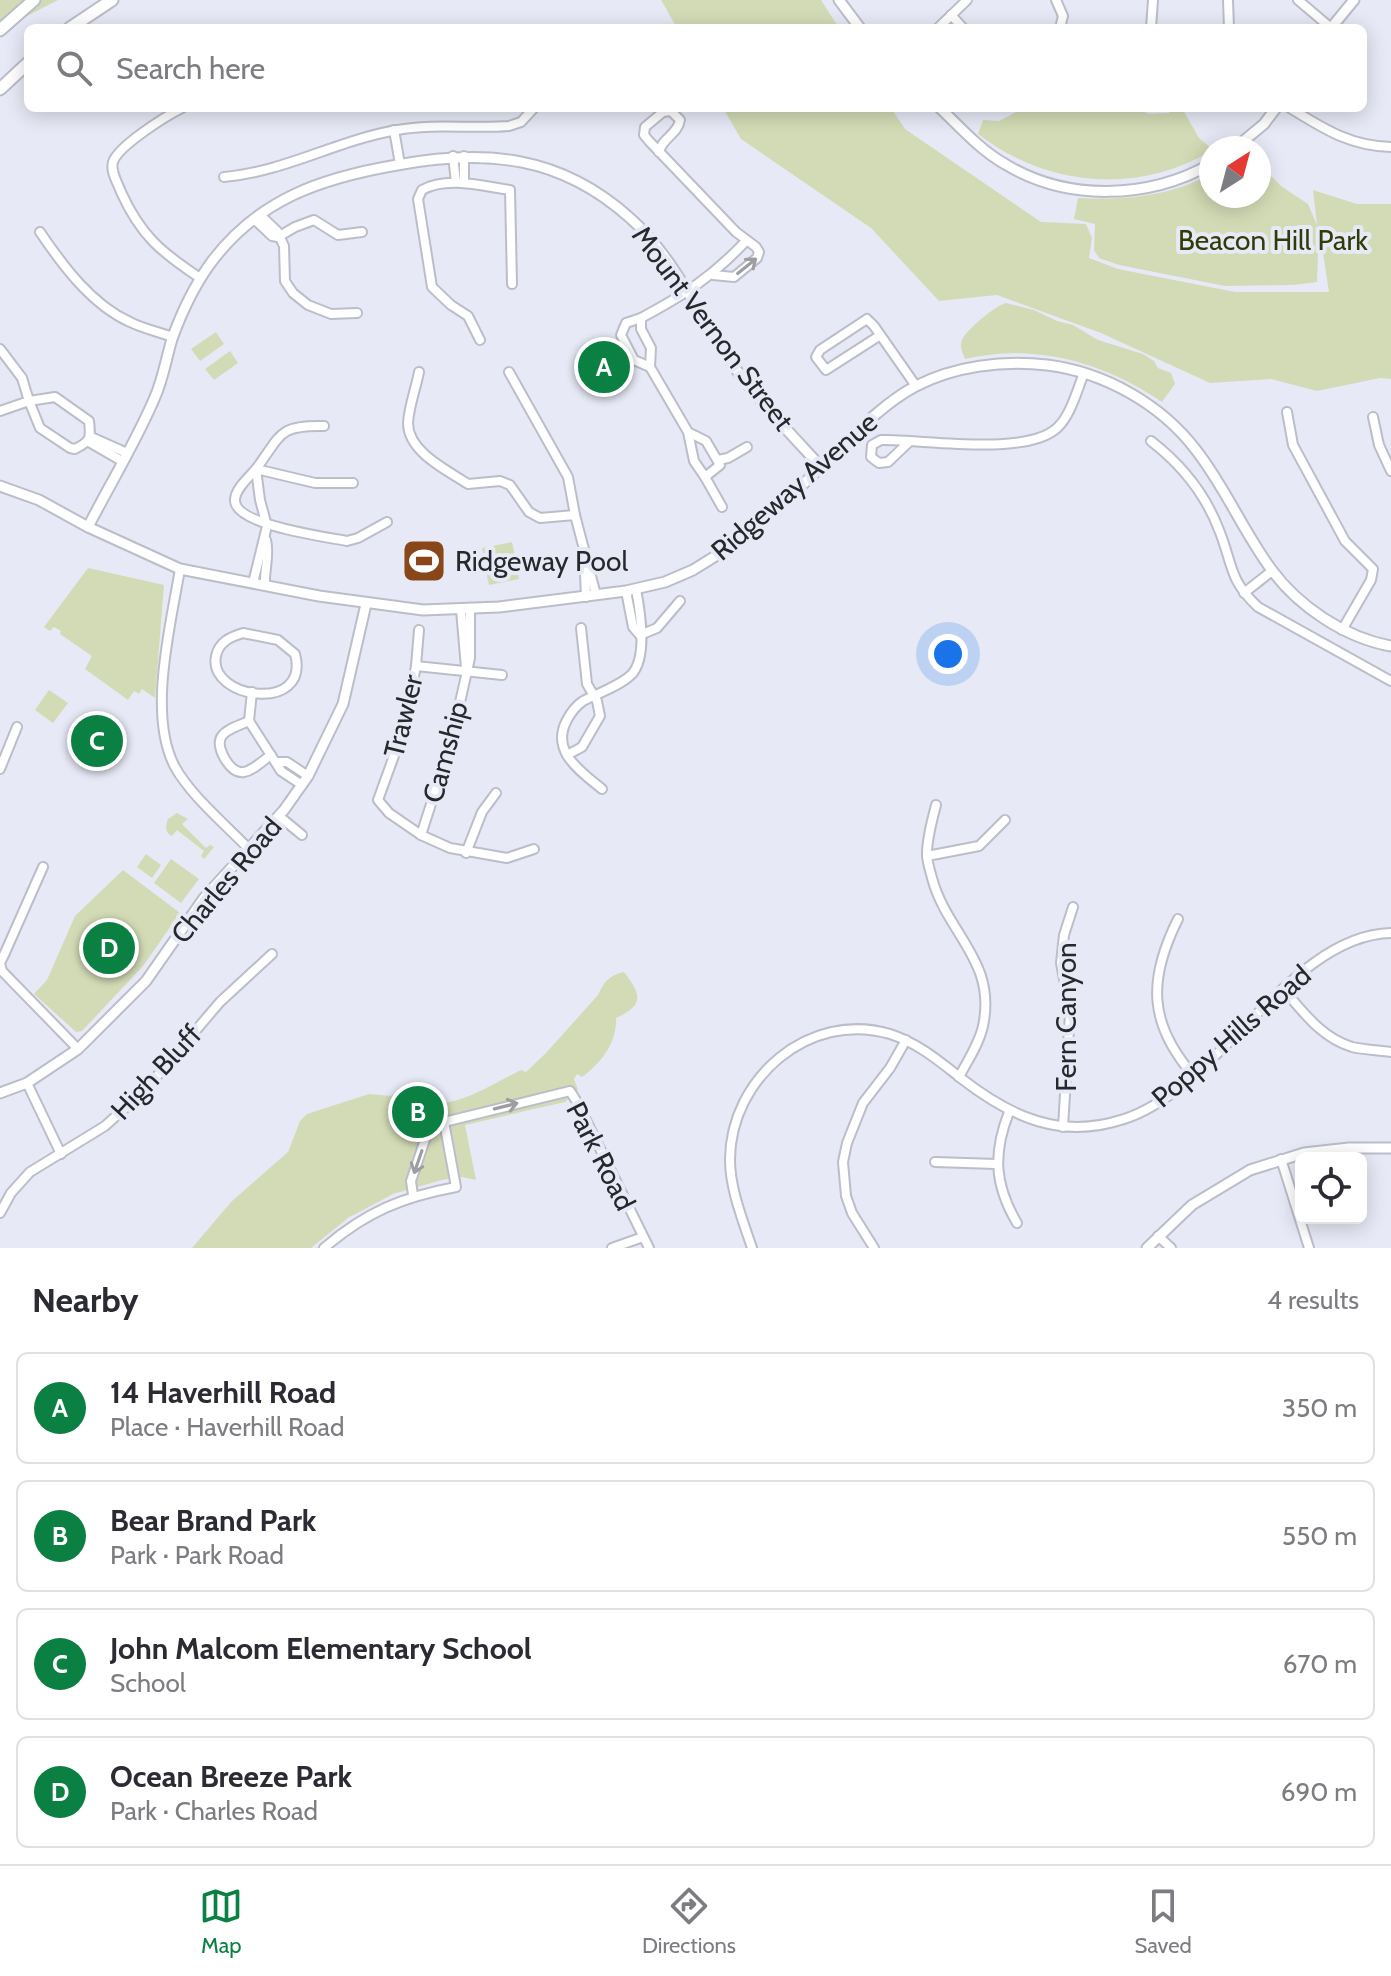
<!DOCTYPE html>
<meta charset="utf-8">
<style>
:root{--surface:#fff;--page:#f7f7f7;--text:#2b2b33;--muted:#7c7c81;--line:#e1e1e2;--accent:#0b8043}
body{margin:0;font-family:Cabin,sans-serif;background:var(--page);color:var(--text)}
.controls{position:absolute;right:24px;bottom:24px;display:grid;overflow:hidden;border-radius:12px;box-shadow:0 4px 20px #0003}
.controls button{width:72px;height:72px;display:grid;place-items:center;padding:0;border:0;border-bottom:2px solid var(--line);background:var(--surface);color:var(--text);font:40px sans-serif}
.compass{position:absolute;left:1199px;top:136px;width:72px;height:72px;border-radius:50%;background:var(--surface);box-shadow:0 4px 20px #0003;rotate:36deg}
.you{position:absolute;left:948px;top:654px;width:28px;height:28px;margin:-20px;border:6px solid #fff;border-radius:50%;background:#1a73e8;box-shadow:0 0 0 12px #1a73e833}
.badge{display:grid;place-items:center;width:52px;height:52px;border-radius:50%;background:var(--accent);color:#fff;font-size:26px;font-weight:700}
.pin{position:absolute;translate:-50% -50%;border:4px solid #fff;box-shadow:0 2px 8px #0006}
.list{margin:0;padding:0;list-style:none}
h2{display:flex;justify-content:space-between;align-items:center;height:104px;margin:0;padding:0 32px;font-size:34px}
h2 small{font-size:26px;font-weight:400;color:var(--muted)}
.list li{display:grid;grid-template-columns:52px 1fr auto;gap:24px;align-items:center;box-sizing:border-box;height:112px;margin:0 16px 16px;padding:0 16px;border:2px solid var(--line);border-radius:12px}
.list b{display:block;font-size:30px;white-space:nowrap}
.list p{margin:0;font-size:26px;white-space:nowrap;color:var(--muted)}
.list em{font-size:26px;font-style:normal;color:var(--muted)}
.icon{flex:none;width:44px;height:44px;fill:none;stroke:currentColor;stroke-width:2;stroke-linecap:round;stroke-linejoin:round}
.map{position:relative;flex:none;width:1391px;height:1248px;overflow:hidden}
.search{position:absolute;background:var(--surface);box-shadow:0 4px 20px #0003;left:24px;right:24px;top:24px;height:88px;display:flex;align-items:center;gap:20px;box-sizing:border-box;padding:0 28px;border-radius:12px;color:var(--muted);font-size:30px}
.sheet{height:616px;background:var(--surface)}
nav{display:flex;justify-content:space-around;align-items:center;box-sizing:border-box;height:112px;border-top:2px solid var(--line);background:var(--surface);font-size:22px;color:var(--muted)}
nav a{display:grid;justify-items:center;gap:4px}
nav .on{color:var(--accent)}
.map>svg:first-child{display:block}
</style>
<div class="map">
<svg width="1391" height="1248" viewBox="0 0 1391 1248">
<rect width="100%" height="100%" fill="#e7eaf6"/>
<!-- green -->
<g fill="#d3dbb6">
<path d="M 0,0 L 58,0 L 0,30 Z"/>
<path d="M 661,0 L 821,0 L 839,28 L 677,28 Z"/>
<path d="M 723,108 L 891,108 L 905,129 L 1041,222 L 1086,224 L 1092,238 L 1089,258 L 1118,269 L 1235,292 L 1329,292 L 1319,227 L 1317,282 L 1293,285 L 1225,286 L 1119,265 L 1099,258 L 1094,250 L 1095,224 L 1074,219 L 1078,198 C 1125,200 1168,197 1211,174 L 1211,196 L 1259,196 L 1259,164 L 1281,186 L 1308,204 L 1317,225 L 1313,190 L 1357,204 L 1391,204 L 1391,379 L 1380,378 L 1317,391 L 1271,379 L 1210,383 L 1101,333 L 997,295 L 939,301 L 871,228 L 741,139 Z"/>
<path d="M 1024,108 L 1132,108 L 1150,114 L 1169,113 L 1170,108 L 1182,108 L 1199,138 L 1211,148 L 1211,151 C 1137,195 1046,187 978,134 L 983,120 L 999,121 Z"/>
<path d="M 1006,303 L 1034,310 L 1057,321 L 1073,325 L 1098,340 L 1143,354 L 1154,361 L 1158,368 L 1171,373 L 1175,384 L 1162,402 C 1103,362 1035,343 965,359 C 963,353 959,347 962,340 C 966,330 996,305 1006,303 Z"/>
<path d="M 216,332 L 224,344 L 200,361 L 191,349 Z"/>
<path d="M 230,351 L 238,363 L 214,380 L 205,369 Z"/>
<path d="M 512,542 L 515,556 L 485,562 L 482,548 Z"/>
<path d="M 516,565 L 519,579 L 489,585 L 486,571 Z"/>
<path d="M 88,568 L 164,585 L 155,698 L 142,689 L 139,694 L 134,691 L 128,700 L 85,669 L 92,656 L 60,634 L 61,631 L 54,627 L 50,631 L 44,627 Z"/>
<path d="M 49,690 L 68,703 L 53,723 L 35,710 Z"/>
<path d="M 177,813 L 188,819 L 182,824 L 206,848 L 210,845 L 214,847 L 204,859 L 201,856 L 204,851 L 177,830 L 172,836 C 165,833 165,826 168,819 Z"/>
<path d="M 146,854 L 161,865 L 152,878 L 137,867 Z"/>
<path d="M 171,859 L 199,879 L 181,903 L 154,883 Z"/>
<path d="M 123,870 L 180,913 L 143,966 L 82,1031 L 76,1032 L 34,994 L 47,980 L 75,916 Z"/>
<path d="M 624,972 C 641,994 645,1005 616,1018 C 617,1043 601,1063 582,1077 L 577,1074 L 574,1079 L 578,1090 L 565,1102 L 465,1125 L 476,1180 L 462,1177 L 442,1180 L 393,1194 L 348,1218 L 311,1248 L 192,1248 L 231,1202 L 288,1152 L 300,1121 L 307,1114 L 369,1094 L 391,1096 L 405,1089 C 413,1093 424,1103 433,1103 C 461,1106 496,1082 521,1070 L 526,1072 L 546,1053 L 598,995 C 604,981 610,975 624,972 Z"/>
</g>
<!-- water -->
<path fill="#8ebad4" d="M 416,548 L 436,551 L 432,579 L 413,574 Z"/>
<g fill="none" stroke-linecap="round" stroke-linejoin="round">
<!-- minor casing -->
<g stroke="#bbbec9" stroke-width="12">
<g id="minor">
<path d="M 1056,0 L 1063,16 L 1060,28"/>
<path d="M 1228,0 L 1229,28"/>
<path d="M 1298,0 L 1331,28"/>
<path d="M 951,15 L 963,28"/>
<path d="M 938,28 L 967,0"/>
<path d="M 1151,28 L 1153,0"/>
<path d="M 182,108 C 166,116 118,146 113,162 C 110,172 118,183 121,192 C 141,236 161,252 200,278"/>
<path d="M 1290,108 C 1324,129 1350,146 1391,147"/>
<path d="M 394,130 L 400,164"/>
<path d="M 659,152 C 662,138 678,134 680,120 L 671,111 L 663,112 L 645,127 L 644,135 L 649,141 L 736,232 L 756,247 L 759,252 L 757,258 L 734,277 L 713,275"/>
<path d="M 453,156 L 456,182"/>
<path d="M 464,156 L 464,183"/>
<path d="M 224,177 C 284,172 338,140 397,130 C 434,123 472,129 509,126 L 521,122 L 534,108"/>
<path d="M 260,215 L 277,231 L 284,246 L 285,281 L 293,293 L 308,305 L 331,314 L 357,313"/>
<path d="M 254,219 L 272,236 L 278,237"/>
<path d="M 40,232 C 63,266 92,305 130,322 C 144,329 159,332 173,337"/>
<path d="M 278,237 L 295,227 L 314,220 L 338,235 L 362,232"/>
<path d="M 641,318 L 626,323 L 621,335 L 634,360 L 650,367"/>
<path d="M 879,336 L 826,370 L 816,357 L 820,350 L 867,319 L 874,326 L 916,386"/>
<path d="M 480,340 L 468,316 L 451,305 L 432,287 L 418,199 L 422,190 C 447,176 482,186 510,190 L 512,284"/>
<path d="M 0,349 L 22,378 L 29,401 L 0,411"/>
<path d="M 419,372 C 416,388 409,406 408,423 C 408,452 447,470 468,484 L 500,481 L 510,485 L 529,512 L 540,518 L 575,515 L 596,595"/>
<path d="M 509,372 L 568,477 L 575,515"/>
<path d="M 55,397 L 89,421 C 91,438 91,441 75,449 L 70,448 L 40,428 L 29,401 Z"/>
<path d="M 1287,412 L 1293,445 L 1345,541 L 1373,569 L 1371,580 L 1342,630"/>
<path d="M 1373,417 L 1379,445 L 1391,471"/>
<path d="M 688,432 L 706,441 L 720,465 L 705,477 L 694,461 L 688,432 L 650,367 L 651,348 L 641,329 L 641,318 C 684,295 712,277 746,241"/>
<path d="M 91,437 L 127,453"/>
<path d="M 1151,441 C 1182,465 1205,493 1219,530 C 1233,564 1228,579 1258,607 L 1391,681"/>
<path d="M 89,442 L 122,461"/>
<path d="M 909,442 L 888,462 L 879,463 L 871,457 L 872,445 L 881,440 C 923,439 1025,457 1057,428 C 1071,415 1077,390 1084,373"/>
<path d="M 718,460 L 728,458 L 747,447"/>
<path d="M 705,477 L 722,507"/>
<path d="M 353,483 L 315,483 L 256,469 C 249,477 235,489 235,500 C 234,525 326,537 347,541 L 358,538 L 387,522"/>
<path d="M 180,569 C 171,624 147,715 175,767 C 191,796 226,825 249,849"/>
<path d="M 253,583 L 267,526 L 260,500 L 256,469 C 282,434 278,425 324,426"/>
<path d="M 265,585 C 264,570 270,555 266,540"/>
<path d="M 626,591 L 633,627 L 640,635"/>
<path d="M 1244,593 L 1272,571"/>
<path d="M 586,597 L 585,574 L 588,568"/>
<path d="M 461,610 L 466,668"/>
<path d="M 419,630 L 416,666 L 404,728 L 378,800 L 389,813 L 421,835 L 450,848 L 507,858 L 534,849"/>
<path d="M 243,633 L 278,640 L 295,654 C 311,714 207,699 216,656 C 219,642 230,637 243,633 Z"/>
<path d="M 640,635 L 657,628 L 680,601"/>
<path d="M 416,666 L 502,675"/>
<path d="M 252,692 L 249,721 L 281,771 L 302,785"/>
<path d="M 249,721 C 229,730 210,733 225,759 C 240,784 253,768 271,755"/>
<path d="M 567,755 L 582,747 L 600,716 L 597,701 L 587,684 L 581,628"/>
<path d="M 277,762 L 287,762 L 308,776"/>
<path d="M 0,769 L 17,727"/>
<path d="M 602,789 C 580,771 550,751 567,720 C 571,712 576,706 583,701 C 598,693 620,686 632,674 C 648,656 640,610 636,589"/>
<path d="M 936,805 C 932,821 927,837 927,854 C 927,862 930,870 932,878 C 947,934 997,961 983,1026 C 979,1044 968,1060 959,1077"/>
<path d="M 279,816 L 302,835"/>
<path d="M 421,835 L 451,742 L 470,658 L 470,609"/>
<path d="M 466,853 L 482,812 L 496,793"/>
<path d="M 927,856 L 979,846 L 1005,820"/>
<path d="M 43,867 L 4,955 L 0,963 L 2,971 L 78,1049"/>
<path d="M 1178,919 C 1148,979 1148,1023 1193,1075"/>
<path d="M 1284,990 C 1304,1013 1322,1038 1352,1047 C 1364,1050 1379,1050 1391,1052"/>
<path d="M 27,1083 L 61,1154"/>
<path d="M 1009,1112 C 993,1153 994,1184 1017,1223"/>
<path d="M 444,1122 L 570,1091 L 577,1102 L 649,1248"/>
<path d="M 1063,1127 L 1070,1013 L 1061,963 L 1064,935 L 1073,907"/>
<path d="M 1281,1159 L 1309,1248"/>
<path d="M 935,1162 L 996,1164"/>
<path d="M 0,1213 L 11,1193 L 30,1172 L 105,1126 L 145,1090 L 220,1002 L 272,954"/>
<path d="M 1158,1236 L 1171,1248"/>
<path d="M 324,1248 C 366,1212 402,1197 456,1187 L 444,1122 L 430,1125 L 411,1181 L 413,1195"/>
<path d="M 612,1248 L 643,1237"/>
<path d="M 752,1248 C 743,1221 730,1189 730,1160 C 730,1079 809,1010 890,1034 C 918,1043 939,1061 962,1079 C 1011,1117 1061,1140 1124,1119 C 1220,1088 1290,935 1391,933"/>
<path d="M 874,1248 L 852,1213 L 846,1196 L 843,1162 L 847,1143 L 863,1103 L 890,1068 L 906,1040"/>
</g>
</g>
<!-- tertiary casing -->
<g stroke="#bbbec9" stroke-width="13">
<g id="tertiary">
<path d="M 839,0 L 860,28"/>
<path d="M 1331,28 L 1354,0"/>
<path d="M 940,108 C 960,127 980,150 1005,164 C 1067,202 1149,199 1211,164"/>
<path d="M 1235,148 L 1264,124 L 1276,108"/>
<path d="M 0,486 L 39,500 L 88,527 L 180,569 L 319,596 L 423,610 L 499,607 L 626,591 L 665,582 L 693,570 L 738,542 C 769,516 799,489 828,460 C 855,434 882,404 916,386 C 955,366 1003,360 1047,365 C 1104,372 1161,404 1196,450 C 1225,487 1243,531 1271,569 C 1298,606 1345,638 1391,646"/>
<path d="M 88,527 C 110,484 136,442 155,397 C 163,379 166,359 172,339 C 181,314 195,285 210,264 C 258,199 321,178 397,165 C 486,149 560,155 630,218 C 674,257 697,313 730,361 C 757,399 790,433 821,467"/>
<path d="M 0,1093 L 27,1083 L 78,1049 L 146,981 L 204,898 L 284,810 L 308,776 L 343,704 L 366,604"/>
<path d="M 1147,1248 L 1192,1205 L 1250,1170 L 1304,1153 L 1349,1148 L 1391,1148"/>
</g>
</g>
<!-- secondary casing -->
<g stroke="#bbbec9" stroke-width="15">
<g id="secondary">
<path d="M 70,28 L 112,0"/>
<path d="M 0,30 L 34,0"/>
<path d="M 0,89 L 28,63"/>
</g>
</g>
<!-- minor -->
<use href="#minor" stroke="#fff" stroke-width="8"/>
<!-- tertiary -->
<use href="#tertiary" stroke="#fff" stroke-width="9"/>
<!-- secondary -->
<use href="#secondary" stroke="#fff" stroke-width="11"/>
</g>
<!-- one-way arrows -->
<defs><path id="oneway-shaft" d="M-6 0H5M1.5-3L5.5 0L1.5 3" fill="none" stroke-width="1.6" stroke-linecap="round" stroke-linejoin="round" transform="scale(2)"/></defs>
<g stroke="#9e9ea0">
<use href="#oneway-shaft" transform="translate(747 266) rotate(-39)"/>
<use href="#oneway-shaft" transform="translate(506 1106) rotate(-14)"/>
<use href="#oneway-shaft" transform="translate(418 1162) rotate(109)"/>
</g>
<!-- icons -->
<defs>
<g id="stadium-square" transform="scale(2.3)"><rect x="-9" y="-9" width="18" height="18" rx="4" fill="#894618" stroke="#e7eaf6"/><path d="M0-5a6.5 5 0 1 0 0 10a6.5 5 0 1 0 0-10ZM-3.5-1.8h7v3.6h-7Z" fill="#fff"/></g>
</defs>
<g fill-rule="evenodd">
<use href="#stadium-square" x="424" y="561"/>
</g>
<g text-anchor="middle" stroke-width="8" stroke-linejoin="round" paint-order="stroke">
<!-- park labels -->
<g font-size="28" fill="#323a05" stroke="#e7eaf6">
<text x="1273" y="250">Beacon Hill Park</text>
</g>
<!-- street labels -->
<g font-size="28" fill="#27282c" stroke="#e7eaf6">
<text transform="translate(713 328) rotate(53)" y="10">Mount Vernon Street</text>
<text transform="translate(794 486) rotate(-41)" y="10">Ridgeway Avenue</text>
<text transform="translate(403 716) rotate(-76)" y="10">Trawler</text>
<text transform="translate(445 752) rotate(-75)" y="10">Camship</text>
<text transform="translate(226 880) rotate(-50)" y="10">Charles Road</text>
<text transform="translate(1066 1017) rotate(-90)" y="10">Fern Canyon</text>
<text transform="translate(1231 1036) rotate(-41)" y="10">Poppy Hills Road</text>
<text transform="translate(156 1072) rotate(-47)" y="10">High Bluff</text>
<text transform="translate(601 1156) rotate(63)" y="10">Park Road</text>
</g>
<!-- poi labels -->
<g font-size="28" fill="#27282c" stroke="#e7eaf6" text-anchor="start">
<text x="455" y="571">Ridgeway Pool</text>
</g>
</g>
</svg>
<div class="controls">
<button><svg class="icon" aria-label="locate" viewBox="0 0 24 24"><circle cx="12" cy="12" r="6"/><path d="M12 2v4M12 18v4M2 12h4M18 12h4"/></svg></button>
</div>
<svg class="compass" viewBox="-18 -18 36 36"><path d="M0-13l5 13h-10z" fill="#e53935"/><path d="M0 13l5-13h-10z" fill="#7c7c81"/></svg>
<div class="you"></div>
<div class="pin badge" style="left:604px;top:367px">A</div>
<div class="pin badge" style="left:418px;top:1112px">B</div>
<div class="pin badge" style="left:97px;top:741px">C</div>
<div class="pin badge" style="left:109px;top:948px">D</div>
<div class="search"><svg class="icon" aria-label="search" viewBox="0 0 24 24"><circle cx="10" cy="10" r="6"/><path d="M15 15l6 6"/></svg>Search here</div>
</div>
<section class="sheet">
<h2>Nearby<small>4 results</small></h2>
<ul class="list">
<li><span class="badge">A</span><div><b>14 Haverhill Road</b><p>Place · Haverhill Road</p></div><em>350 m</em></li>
<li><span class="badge">B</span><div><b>Bear Brand Park</b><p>Park · Park Road</p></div><em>550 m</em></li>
<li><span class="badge">C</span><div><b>John Malcom Elementary School</b><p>School</p></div><em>670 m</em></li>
<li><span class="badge">D</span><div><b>Ocean Breeze Park</b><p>Park · Charles Road</p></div><em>690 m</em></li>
</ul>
</section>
<nav>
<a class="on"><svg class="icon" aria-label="map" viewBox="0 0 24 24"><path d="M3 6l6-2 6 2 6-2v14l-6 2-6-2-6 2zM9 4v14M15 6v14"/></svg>Map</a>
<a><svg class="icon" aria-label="directions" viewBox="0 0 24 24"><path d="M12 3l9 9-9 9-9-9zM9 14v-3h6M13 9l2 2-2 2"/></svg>Directions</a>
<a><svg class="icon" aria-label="saved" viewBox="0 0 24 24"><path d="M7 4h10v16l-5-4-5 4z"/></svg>Saved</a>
</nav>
